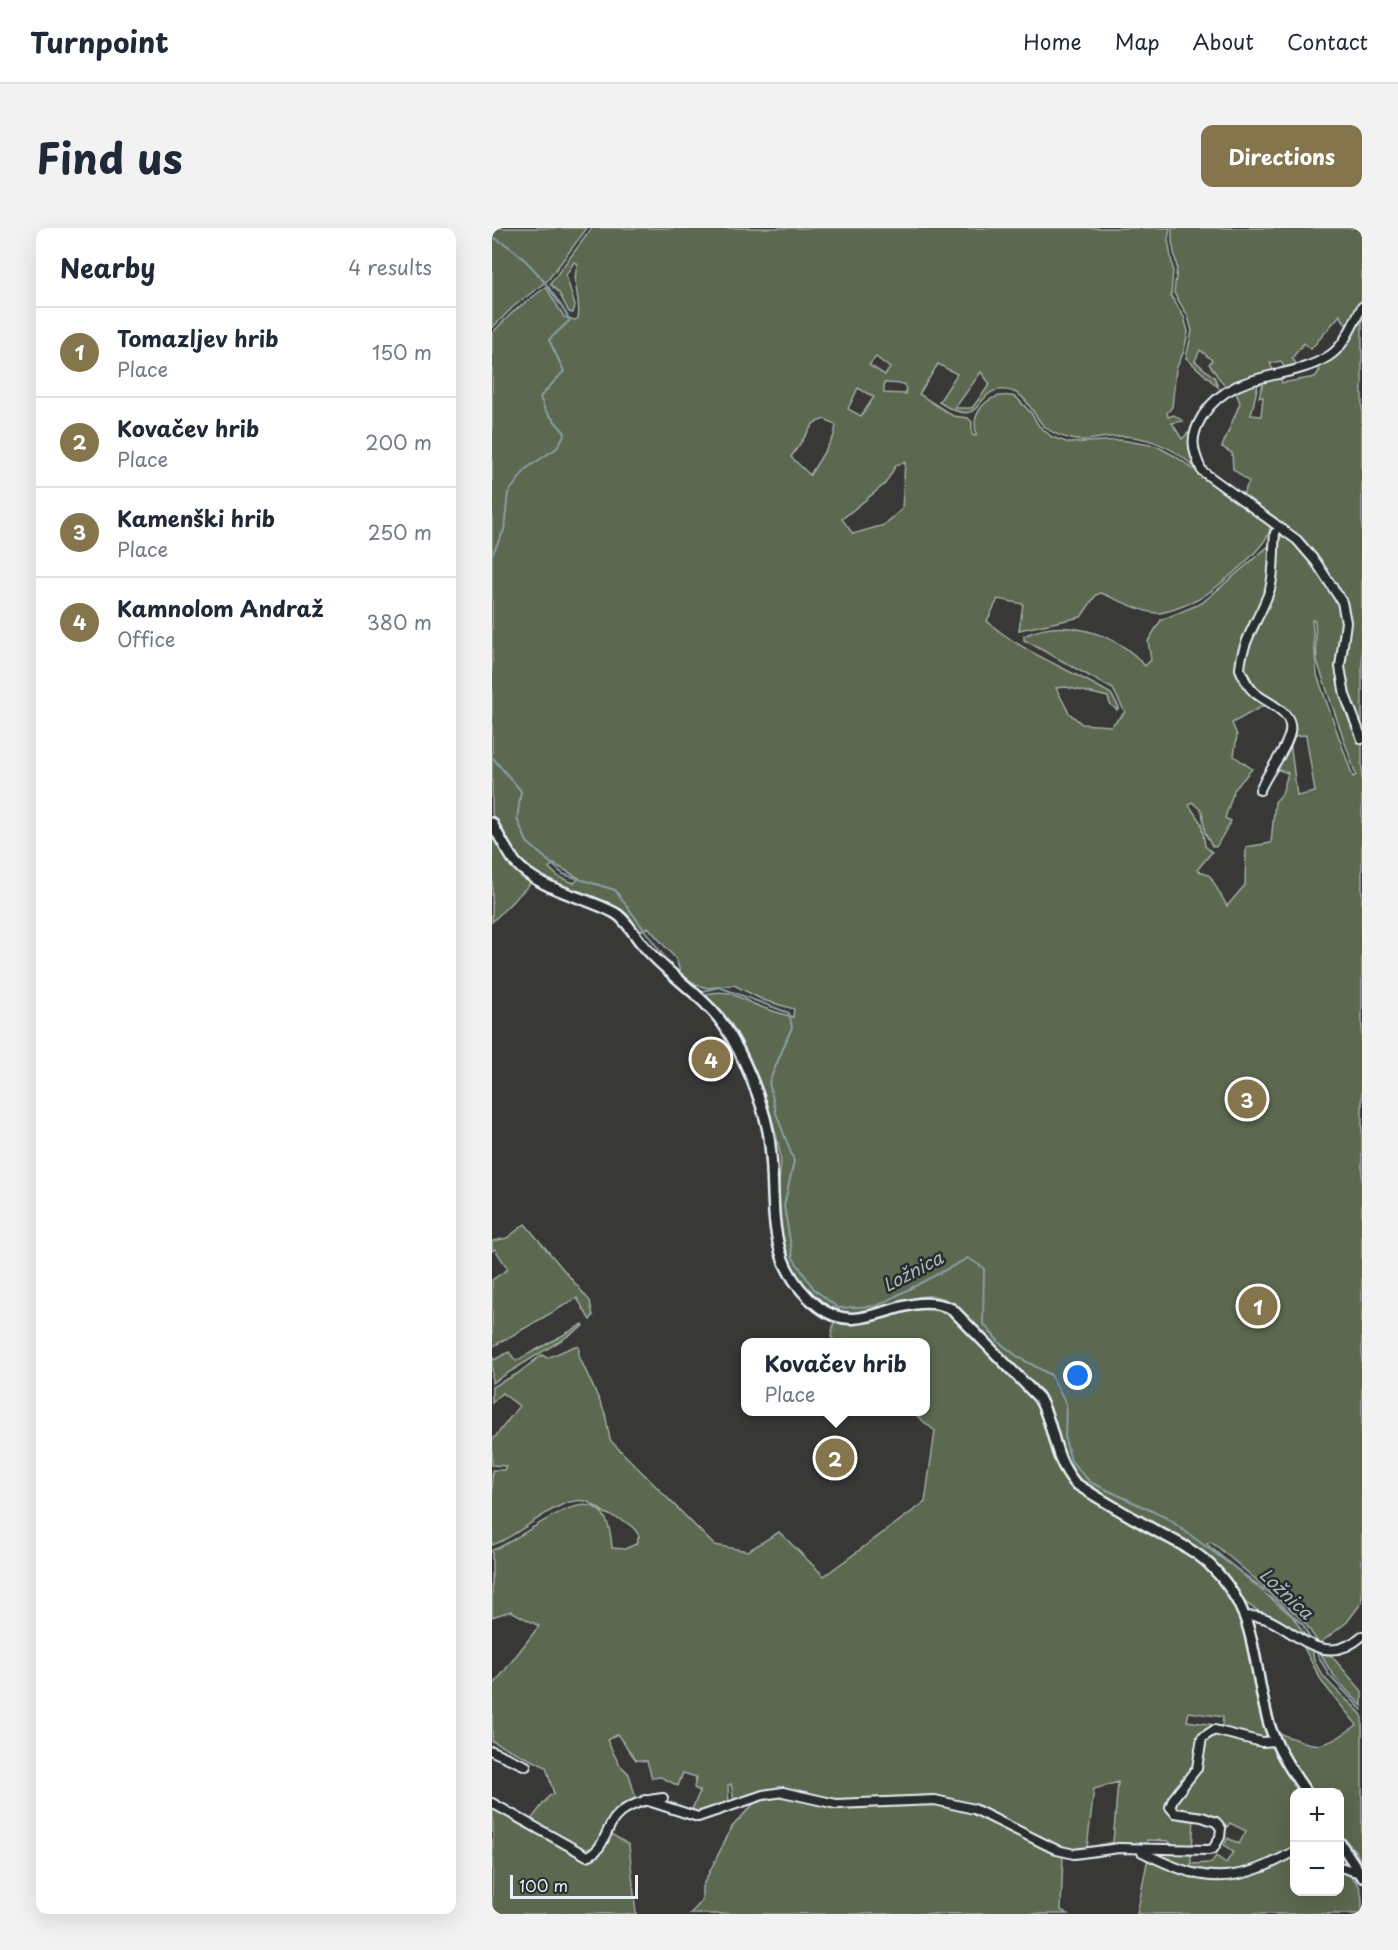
<!DOCTYPE html>
<meta charset="utf-8">
<style>
:root{--surface:#fff;--page:#f2f2f3;--text:#1f2937;--muted:#747a83;--line:#e0e1e3;--accent:#84754c}
body{margin:0;font-family:"Playpen Sans",sans-serif;background:var(--page);color:var(--text)}
.controls{position:absolute;right:18px;bottom:18px;display:grid;overflow:hidden;border-radius:12px;box-shadow:0 6px 24px #0002}
.controls button{width:54px;height:54px;display:grid;place-items:center;padding:0;border:0;border-bottom:2px solid var(--line);background:var(--surface);color:var(--text);font:30px sans-serif}
.scale{position:absolute;left:18px;bottom:15px;width:128px;box-sizing:border-box;padding-left:6px;border:3px solid #e8f1f8;border-top:0;font-size:16px;line-height:21px;white-space:nowrap;color:#e8f1f8;-webkit-text-stroke:4px #2a2d2e;paint-order:stroke}
.you{position:absolute;left:586px;top:1148px;width:21px;height:21px;margin:-15px;border:4px solid #fff;border-radius:50%;background:#1a73e8;box-shadow:0 0 0 9px #1a73e833}
.badge{display:grid;place-items:center;width:39px;height:39px;border-radius:50%;background:var(--accent);color:#fff;font-size:20px;font-weight:700}
.pin{position:absolute;translate:-50% -50%;border:3px solid #fff;box-shadow:0 2px 6px #0006}
.popup{position:absolute;left:249px;top:1110px;width:189px;height:78px;box-sizing:border-box;display:grid;place-content:center;border-radius:12px;background:var(--surface);filter:drop-shadow(0 2px 4px #0005);font-size:20px;white-space:nowrap;color:var(--muted)}
.popup b{font-size:22px;color:var(--text)}
.popup::after{content:'';position:absolute;left:50%;top:100%;margin-left:-12px;border:12px solid transparent;border-top-color:var(--surface)}
.list{margin:0;padding:0;list-style:none}
h2{display:flex;justify-content:space-between;align-items:center;height:78px;margin:0;padding:0 24px;font-size:26px}
h2 small{font-size:20px;font-weight:400;color:var(--muted)}
.list li{display:grid;grid-template-columns:39px 1fr auto;gap:18px;align-items:center;box-sizing:border-box;height:90px;padding:0 24px;border-top:2px solid var(--line)}
.list b{display:block;font-size:22px;white-space:nowrap}
.list p{margin:0;font-size:20px;white-space:nowrap;color:var(--muted)}
.list em{font-size:20px;font-style:normal;color:var(--muted)}
.map{position:relative;flex:none;width:870px;height:1686px;overflow:hidden;border-radius:12px}
header{display:flex;align-items:center;gap:36px;box-sizing:border-box;height:84px;padding:0 30px;background:var(--surface);border-bottom:2px solid var(--line)}
header strong{font-size:28px}
nav{display:flex;gap:33px;margin-inline-start:auto;font-size:21px}
.intro{display:flex;align-items:center;justify-content:space-between;box-sizing:border-box;height:144px;padding:0 36px}
h1{margin:0;font-size:42px}
.button{padding:15px 27px;border-radius:12px;background:var(--accent);color:#fff;font-size:21px;font-weight:700}
main{display:flex;gap:36px;padding:0 36px}
aside{flex:1;background:var(--surface);border-radius:12px;box-shadow:0 6px 24px #0002}
.map>svg:first-child{display:block}
</style>
<header>
<strong>Turnpoint</strong>
<nav><a>Home</a><a>Map</a><a>About</a><a>Contact</a></nav>
</header>
<div class="intro"><h1>Find us</h1><a class="button">Directions</a></div>
<main>
<aside>
<h2>Nearby<small>4 results</small></h2>
<ul class="list">
<li><span class="badge">1</span><div><b>Tomazljev hrib</b><p>Place</p></div><em>150 m</em></li>
<li><span class="badge">2</span><div><b>Kovačev hrib</b><p>Place</p></div><em>200 m</em></li>
<li><span class="badge">3</span><div><b>Kamenški hrib</b><p>Place</p></div><em>250 m</em></li>
<li><span class="badge">4</span><div><b>Kamnolom Andraž</b><p>Office</p></div><em>380 m</em></li>
</ul>
</aside>
<div class="map">
<svg width="870" height="1686" viewBox="0 0 870 1686">
<rect width="100%" height="100%" fill="#383837"/>
<filter id="ink" filterUnits="userSpaceOnUse"><feTurbulence type="fractalNoise" baseFrequency=".0167" numOctaves="2"/><feDisplacementMap in="SourceGraphic" scale="12" xChannelSelector="R" yChannelSelector="G"/><feConvolveMatrix kernelMatrix="1 2 1 2 8 2 1 2 1" color-interpolation-filters="sRGB"/></filter>
<g filter="url(#ink)">
<!-- green -->
<g fill="#5b6850" stroke="#a2aca4" stroke-width="1.5" fill-rule="evenodd">
<path d="M 0,0 L 95,0 L 56,52 L 21,79 L 0,100 Z"/>
<path d="M 100,0 L 678,0 L 676,12 L 681,41 L 679,68 L 692,89 L 696,104 L 692,123 L 684,141 L 680,179 L 675,185 L 676,189 L 682,187 L 691,193 L 680,195 L 690,211 L 696,205 L 698,206 L 701,238 C 679,217 648,205 617,209 C 605,210 589,215 576,210 C 568,208 558,204 552,198 C 539,185 535,163 513,162 C 480,159 495,205 447,174 L 465,146 L 446,136 L 427,166 L 461,188 L 476,190 L 480,194 L 480,207 L 484,208 C 484,202 482,194 484,189 C 491,171 507,164 524,169 L 539,185 L 547,198 L 560,209 L 577,215 L 629,212 L 664,218 L 683,228 L 737,267 L 736,270 L 740,270 L 778,299 C 779,317 721,364 705,372 C 694,377 678,384 666,385 C 653,386 622,370 609,365 L 604,367 L 589,389 L 527,402 L 531,376 L 506,371 L 495,393 C 530,425 578,441 619,466 L 627,479 L 625,482 L 618,476 L 616,469 L 574,459 L 564,460 L 577,485 L 590,496 L 619,498 L 633,484 L 621,461 L 532,412 L 532,408 C 572,388 626,406 653,438 L 659,432 L 656,413 L 669,392 L 710,375 L 778,317 L 778,355 L 751,412 L 745,439 L 752,458 L 771,478 L 740,495 L 745,507 L 742,528 L 760,541 L 742,562 L 733,590 L 739,593 L 724,619 L 720,618 L 713,605 L 710,583 L 700,574 L 697,577 L 709,595 L 713,618 L 720,624 L 705,642 L 718,648 L 735,678 L 753,657 L 754,619 L 779,615 L 783,574 L 790,566 L 796,545 L 784,541 L 794,517 L 794,497 L 789,487 L 756,457 L 749,433 L 779,365 L 784,314 L 792,306 C 809,320 840,353 847,375 C 854,395 844,415 847,435 C 850,462 859,491 870,515 L 870,1374 L 855,1394 L 827,1416 L 813,1395 L 795,1378 L 727,1320 L 718,1314 L 715,1316 L 801,1389 L 817,1414 L 752,1374 L 726,1338 L 702,1320 L 588,1252 C 563,1227 568,1192 550,1163 C 530,1145 509,1127 491,1107 C 480,1095 470,1079 455,1072 C 433,1062 416,1073 395,1080 C 359,1093 326,1082 305,1050 C 291,1029 284,997 285,971 C 285,956 291,942 288,926 C 281,884 250,787 210,767 C 239,759 244,770 269,779 C 280,783 290,786 301,789 L 302,781 L 271,772 L 242,757 L 216,760 L 205,757 L 189,747 L 184,731 L 156,699 L 147,704 C 115,662 65,668 30,633 C 16,620 9,602 0,586 L 0,105 L 22,83 L 54,59 L 72,89 L 83,92 L 86,90 C 90,70 78,55 86,36 L 82,34 L 74,47 L 83,78 L 81,85 L 77,84 L 67,65 L 58,56 ZM 384,129 L 398,140 L 393,147 L 377,137 ZM 489,144 L 498,156 L 480,180 L 463,180 ZM 392,155 L 413,156 L 414,166 L 392,165 ZM 366,160 L 382,169 L 369,188 L 356,181 ZM 333,191 L 344,197 L 342,208 L 318,247 L 299,229 L 322,195 ZM 413,234 L 410,281 L 392,297 L 361,306 L 350,291 L 393,256 L 404,237 ZM 820,392 L 823,392 L 825,433 L 864,547 L 861,549 L 825,447 ZM 814,507 L 823,564 L 805,568 L 798,513 L 803,508 ZM 62,636 L 87,650 L 82,655 L 67,649 L 57,640 Z"/>
<path d="M 680,0 L 870,0 L 870,71 L 855,98 L 848,87 L 819,121 L 812,115 L 800,130 L 805,137 L 792,139 L 789,133 L 778,135 L 781,142 L 737,159 L 731,156 L 717,136 L 720,132 L 708,122 L 703,133 L 723,150 L 726,159 L 694,130 L 700,103 L 696,88 L 682,65 L 685,39 L 680,14 Z"/>
<path d="M 870,83 L 870,506 L 852,451 L 852,372 L 822,326 L 784,295 L 785,290 L 776,284 L 772,286 L 750,268 L 757,254 L 741,241 L 740,225 L 730,219 L 748,175 L 743,162 L 761,155 L 766,156 L 759,187 L 769,188 L 771,169 L 767,169 L 772,152 L 788,146 L 790,155 L 823,149 L 828,142 L 821,138 L 836,132 Z"/>
<path d="M 0,604 L 14,628 L 40,654 L 0,694 Z"/>
<path d="M 33,996 L 98,1073 L 101,1088 L 98,1092 L 85,1070 L 0,1119 L 0,1052 L 16,1041 L 3,1021 L 0,1023 L 0,1013 L 15,1010 Z"/>
<path d="M 436,1076 L 456,1084 L 544,1174 C 561,1209 551,1234 585,1263 C 637,1294 715,1322 744,1377 C 762,1411 769,1472 777,1511 L 720,1500 L 713,1502 L 708,1511 L 705,1536 L 676,1578 L 702,1591 L 700,1621 L 678,1621 L 677,1613 L 655,1612 L 653,1621 L 571,1626 L 569,1682 L 576,1686 L 198,1686 L 210,1673 L 210,1659 L 240,1599 L 266,1571 L 297,1564 L 299,1561 L 242,1573 L 239,1556 L 236,1557 L 237,1575 L 211,1585 L 198,1586 L 208,1563 L 202,1560 L 204,1549 L 191,1545 L 186,1558 L 169,1549 L 160,1550 L 155,1533 L 144,1532 L 125,1506 L 115,1512 L 127,1536 L 137,1546 L 144,1571 L 117,1590 L 105,1618 L 90,1623 L 38,1593 L 57,1568 L 62,1566 L 54,1539 L 0,1513 L 0,1459 L 47,1398 L 19,1383 L 0,1389 L 0,1322 C 35,1312 115,1228 120,1320 L 133,1321 L 144,1316 L 147,1308 C 139,1293 127,1292 113,1285 C 106,1281 100,1274 93,1273 C 65,1268 26,1310 0,1317 L 0,1242 L 12,1242 L 14,1238 L 0,1237 L 0,1213 L 27,1178 L 10,1165 L 0,1175 L 0,1159 L 25,1146 L 50,1127 L 55,1130 L 83,1118 L 87,1119 L 87,1128 L 113,1185 L 118,1212 L 222,1317 L 256,1323 L 287,1304 L 332,1348 L 433,1274 L 443,1203 L 420,1184 L 433,1184 L 433,1114 L 344,1114 L 339,1109 L 342,1094 L 371,1095 ZM 697,1484 L 731,1489 L 730,1498 L 695,1493 ZM 626,1554 L 621,1614 L 595,1620 L 602,1561 Z"/>
<path d="M 91,1096 L 92,1098 L 0,1155 L 0,1128 L 2,1132 L 17,1124 L 24,1133 Z"/>
<path d="M 810,1416 L 820,1420 C 821,1448 853,1468 870,1487 L 870,1637 L 864,1624 L 848,1607 L 848,1564 L 817,1564 L 797,1531 L 786,1505 C 828,1520 827,1523 865,1497 L 830,1454 Z"/>
<path d="M 828,1422 L 836,1424 L 870,1463 L 870,1478 C 853,1460 836,1446 828,1422 Z"/>
<path d="M 719,1503 L 780,1518 L 807,1564 L 802,1564 L 802,1622 C 789,1628 774,1638 759,1642 C 724,1651 689,1642 658,1625 L 699,1626 L 699,1636 L 719,1635 L 724,1628 L 734,1635 L 741,1624 L 732,1617 L 736,1610 L 747,1616 L 754,1603 L 738,1595 L 732,1603 L 729,1596 L 685,1585 L 680,1579 L 698,1552 L 712,1513 Z"/>
<path d="M 1,1580 L 89,1629 L 106,1628 L 118,1605 L 137,1617 L 144,1686 L 0,1686 Z"/>
<path d="M 802,1625 L 802,1664 L 848,1664 L 848,1641 C 870,1654 870,1659 870,1686 L 645,1686 L 656,1629 L 686,1644 L 745,1648 Z"/>
</g>
<g fill="none" stroke-linecap="round" stroke-linejoin="round">
<!-- stream -->
<g stroke="#899ea5" stroke-width="2">
<path d="M 0,9 C 34,24 59,61 78,92 L 57,112 L 72,143 L 48,169 L 53,182 L 73,205 L 65,220 L 35,240 L 16,265 L 12,302 L 0,327"/>
<path d="M 0,529 L 29,563 L 25,591 L 35,614 L 71,646 L 123,662 L 182,742"/>
<path d="M 198,755 L 208,764 L 227,759 L 297,785 L 300,799 L 277,854 L 284,885 L 302,933 L 292,978 L 301,1030 L 322,1061 L 346,1080 L 385,1078 L 476,1030 L 492,1040 L 491,1095 L 507,1114 L 526,1129 L 559,1147 L 574,1176 L 573,1211 L 579,1233 L 598,1254 L 675,1290 L 776,1364 L 811,1397 L 820,1415"/>
<path d="M 822,1420 L 837,1447 L 870,1482"/>
</g>
<!-- minor casing -->
<g stroke="#e8f1f8" stroke-width="12">
<g id="minor">
<path d="M 870,79 C 861,95 853,118 837,128 C 796,154 742,140 711,187 C 698,208 699,220 710,243 L 805,312 L 824,334 L 850,374 L 854,394 L 848,439 L 853,467 L 870,511"/>
<path d="M 768,562 C 776,543 791,527 797,508 C 805,484 776,476 763,465 C 755,458 752,450 748,441 C 750,411 769,389 778,361 C 783,343 781,324 783,305"/>
<path d="M 754,1389 C 791,1380 823,1450 870,1408"/>
<path d="M 0,1523 L 34,1538"/>
<path d="M 153,1572 L 206,1589 L 271,1567 L 291,1564 L 344,1576 L 443,1572 L 482,1581 L 565,1622 L 582,1626 L 627,1620 L 716,1622 L 721,1621 L 728,1609 L 729,1600 L 724,1594 L 710,1589 L 683,1585 L 678,1579 L 681,1571 L 705,1540 L 710,1510 L 722,1502 L 770,1514 L 784,1513"/>
<path d="M 0,1575 L 95,1628 C 112,1623 113,1602 123,1590 C 135,1576 153,1572 171,1570"/>
<path d="M 650,1624 C 690,1644 722,1658 768,1640 C 780,1636 791,1629 802,1624"/>
<path d="M 848,1639 L 868,1645"/>
</g>
</g>
<!-- tertiary casing -->
<g stroke="#e8f1f8" stroke-width="14">
<g id="tertiary">
<path d="M 0,595 C 7,608 14,622 23,634 C 47,662 92,668 123,685 C 134,691 142,707 150,716 C 174,746 212,767 233,799 C 251,826 270,872 276,903 C 288,968 266,1031 327,1079 C 370,1113 413,1058 460,1081 L 547,1170 C 564,1200 559,1226 583,1255 C 610,1273 638,1288 666,1304 C 683,1313 702,1322 717,1336 C 769,1387 758,1432 777,1496 C 785,1521 799,1542 814,1564"/>
<path d="M 848,1615 L 870,1648"/>
</g>
</g>
<!-- minor -->
<use href="#minor" stroke="#2a2d2e" stroke-width="8"/>
<!-- tertiary -->
<use href="#tertiary" stroke="#2a2d2e" stroke-width="9"/>
</g>
</g>
<g text-anchor="middle" stroke-width="5" stroke-linejoin="round" paint-order="stroke">
<!-- water labels -->
<g font-size="18" font-style="italic" fill="#a8b9c0" stroke="#2a2d2e">
<text transform="translate(421 1044) rotate(-28)" y="6">Ložnica</text>
<text transform="translate(794 1366) rotate(43)" y="6">Ložnica</text>
</g>
</g>
</svg>
<div class="controls">
<button>+</button>
<button>−</button>
</div>
<div class="scale">100 m</div>
<div class="you"></div>
<div class="pin badge" style="left:766px;top:1078px">1</div>
<div class="pin badge" style="left:343px;top:1230px">2</div>
<div class="popup"><b>Kovačev hrib</b>Place</div>
<div class="pin badge" style="left:755px;top:871px">3</div>
<div class="pin badge" style="left:219px;top:831px">4</div>
</div>
</main>
